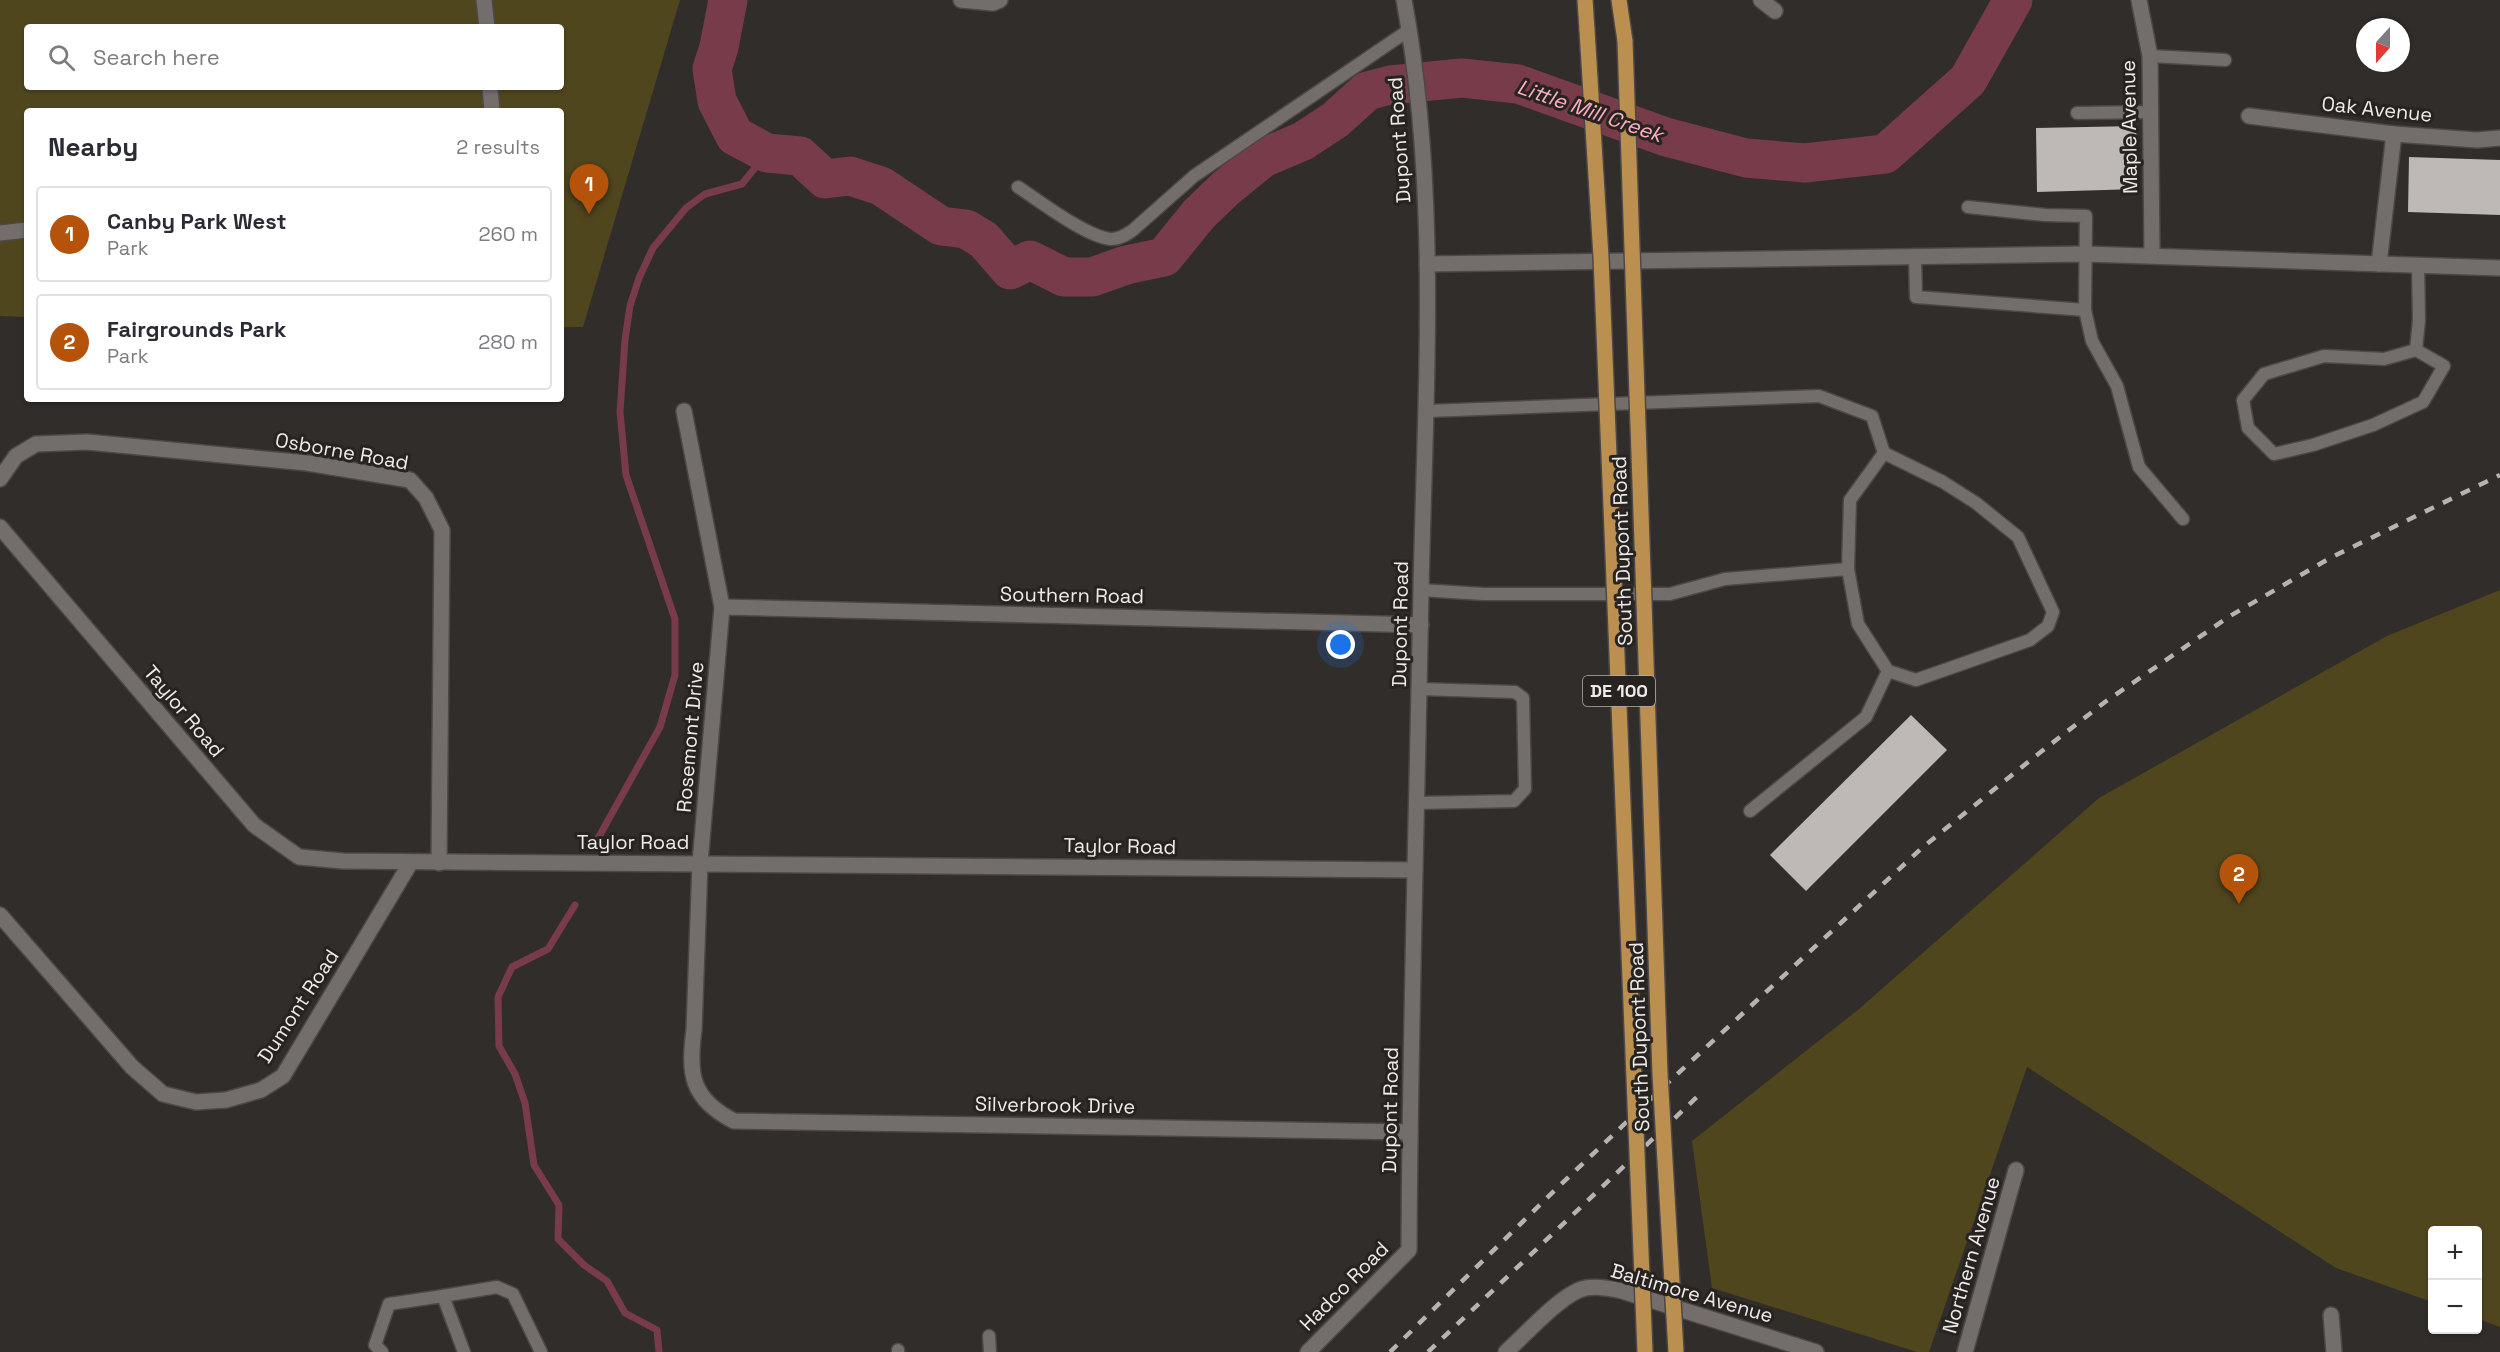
<!DOCTYPE html>
<meta charset="utf-8">
<style>
:root{--surface:#fff;--page:#f2f2f3;--text:#2b2b33;--muted:#7c7c81;--line:#e1e1e2;--accent:#b45309}
body{margin:0;font-family:"Space Grotesk",sans-serif;background:var(--page);color:var(--text)}
.controls{position:absolute;right:18px;bottom:18px;display:grid;overflow:hidden;border-radius:6px;box-shadow:0 2px 4px #0004}
.controls button{width:54px;height:54px;display:grid;place-items:center;padding:0;border:0;border-bottom:2px solid var(--line);background:var(--surface);color:var(--text);font:30px sans-serif}
.compass{position:absolute;left:2356px;top:18px;width:54px;height:54px;border-radius:50%;background:var(--surface);box-shadow:0 2px 4px #0004;rotate:201deg}
.you{position:absolute;left:1341px;top:645px;width:21px;height:21px;margin:-15px;border:4px solid #fff;border-radius:50%;background:#1a73e8;box-shadow:0 0 0 9px #1a73e833}
.badge{display:grid;place-items:center;width:39px;height:39px;border-radius:50%;background:var(--accent);color:#fff;font-size:20px;font-weight:700}
.pin{position:absolute;translate:-50% -50px;filter:drop-shadow(0 2px 3px #0008)}
.pin::after{content:'';position:absolute;top:32px;width:21px;height:18px;background:inherit;clip-path:polygon(0 0,100% 0,50% 100%)}
.list{margin:0;padding:0;list-style:none}
h2{display:flex;justify-content:space-between;align-items:center;height:78px;margin:0;padding:0 24px;font-size:26px}
h2 small{font-size:20px;font-weight:400;color:var(--muted)}
.list li{display:grid;grid-template-columns:39px 1fr auto;gap:18px;align-items:center;box-sizing:border-box;height:96px;margin:0 12px 12px;padding:0 12px;border:2px solid var(--line);border-radius:6px}
.list b{display:block;font-size:22px;white-space:nowrap}
.list p{margin:0;font-size:20px;white-space:nowrap;color:var(--muted)}
.list em{font-size:20px;font-style:normal;color:var(--muted)}
.icon{flex:none;width:33px;height:33px;fill:none;stroke:currentColor;stroke-width:2;stroke-linecap:round;stroke-linejoin:round}
.map{position:relative;flex:none;width:2500px;height:1352px;overflow:hidden}
.search{position:absolute;background:var(--surface);box-shadow:0 2px 4px #0004;left:24px;top:24px;width:540px;height:66px;display:flex;align-items:center;gap:15px;box-sizing:border-box;padding:0 21px;border-radius:6px;color:var(--muted);font-size:22px}
.panel{position:absolute;background:var(--surface);box-shadow:0 2px 4px #0004;left:24px;top:108px;width:540px;height:294px;border-radius:6px}
.map>svg:first-child{display:block}
</style>
<div class="map">
<svg width="2500" height="1352" viewBox="0 0 2500 1352">
<rect width="100%" height="100%" fill="#312d2a"/>
<!-- green -->
<g fill="#50461e" fill-rule="evenodd">
<path d="M 0,0 L 680,0 L 583,327 L 561,327 L 561,111 L 27,111 L 27,317 L 0,316 ZM 27,27 L 561,27 L 561,87 L 27,87 Z"/>
<path d="M 2500,590 L 2500,1327 L 2478,1319 L 2478,1230 L 2432,1230 L 2432,1302 L 2336,1268 L 2027,1067 L 1929,1352 L 1917,1352 L 1712,1288 L 1692,1141 L 1859,1009 L 2099,798 L 2387,636 Z"/>
</g>
<g fill="none" stroke-linecap="round" stroke-linejoin="round">
<!-- stream -->
<g stroke="#783b4a" stroke-width="7">
<path d="M 596,842 L 660,727 L 675,675 L 675,619 L 626,475 L 620,412 L 625,340 L 630,306 L 639,278 L 653,248 L 686,208 L 705,194 L 742,184 L 767,153"/>
<path d="M 575,905 L 548,949 L 512,967 L 498,997 L 499,1046 L 515,1074 L 525,1103 L 534,1165 L 559,1205 L 558,1239 L 584,1265 L 607,1281 L 625,1313 L 657,1330 L 659,1352"/>
</g>
<!-- river -->
<path stroke="#783b4a" stroke-width="39" d="M 728,0 L 719,47 L 712,69 L 717,101 L 735,136 L 767,153 L 800,156 L 825,179 L 850,176 L 881,186 L 941,226 L 966,229 L 984,240 L 1010,270 L 1030,260 L 1064,277 L 1092,277 L 1126,265 L 1164,257 L 1199,214 L 1226,188 L 1263,158 L 1303,141 L 1335,120 L 1367,91 L 1390,85 L 1462,78 L 1518,84 L 1666,137 L 1746,158 L 1805,163 L 1885,154 L 1968,80 L 2013,0"/>
</g>
<!-- building -->
<g fill="#beb8b7">
<path d="M 2136,126 L 2138,189 L 2037,192 L 2036,128 Z"/>
<path d="M 2409,157 L 2500,160 L 2500,215 L 2408,212 Z"/>
<path d="M 1911,715 L 1947,750 L 1806,891 L 1770,855 Z"/>
</g>
<g fill="none" stroke-linecap="round" stroke-linejoin="round">
<!-- service casing -->
<g stroke="#4c4847" stroke-width="15">
<g id="service">
<path d="M 2150,56 L 2225,60"/>
<path d="M 2077,113 L 2150,112"/>
<path d="M 1018,187 C 1038,200 1089,239 1112,239 C 1120,239 1127,234 1133,230 L 1194,176 L 1409,30"/>
<path d="M 1968,207 L 2045,215 L 2086,216 L 2085,310 L 2092,341 L 2117,386 L 2139,467 L 2183,519"/>
<path d="M 1915,255 L 1916,297 L 2085,310"/>
<path d="M 2416,350 L 2444,366 L 2423,402 L 2373,425 L 2313,445 L 2274,454 L 2248,428 L 2243,400 L 2264,374 L 2324,356 L 2384,359 L 2416,350 L 2419,320 L 2418,265"/>
<path d="M 1848,569 L 1858,624 L 1888,671 L 1916,680 L 2030,640 L 2048,626 L 2053,612 L 2018,537 L 1976,503 L 1943,482 L 1884,453"/>
<path d="M 1421,590 L 1483,594 L 1670,594 L 1725,579 L 1848,569 L 1850,500 L 1884,453 L 1872,416 L 1819,396 L 1427,411"/>
<path d="M 1416,803 L 1514,801 L 1525,789 L 1523,698 L 1515,692 L 1419,689"/>
<path d="M 1750,811 L 1866,717 L 1888,671"/>
<path d="M 443,1296 L 497,1287 L 513,1294 L 541,1352"/>
<path d="M 989,1336 L 990,1352"/>
<path d="M 898,1350 L 898,1352"/>
<path d="M 382,1352 L 375,1345 L 389,1304 L 443,1296 L 464,1352"/>
</g>
</g>
<!-- minor casing -->
<g stroke="#4c4847" stroke-width="18">
<g id="minor">
<path d="M 484,0 L 487,27"/>
<path d="M 961,0 L 993,3 L 1000,0"/>
<path d="M 1761,0 L 1775,11"/>
<path d="M 2139,0 L 2150,56 L 2152,255"/>
<path d="M 490,87 L 492,111"/>
<path d="M 2249,116 L 2394,134 L 2477,140 L 2500,138"/>
<path d="M 0,233 L 27,230"/>
<path d="M 1427,264 L 2086,254 L 2500,268"/>
<path d="M 2379,264 L 2394,134"/>
<path d="M 684,411 L 722,607 L 700,863 L 694,1030 C 688,1074 691,1099 734,1121 L 1410,1132"/>
<path d="M 0,479 L 16,456 L 36,444 L 87,442 L 307,463 L 410,480 L 426,498 L 442,530 L 439,863"/>
<path d="M 0,527 L 254,825 L 299,857 L 343,861 L 1415,870"/>
<path d="M 722,607 L 1421,625"/>
<path d="M 0,915 L 132,1067 L 163,1094 L 196,1102 L 226,1100 L 261,1090 L 283,1076 L 411,862"/>
<path d="M 2331,1315 L 2334,1352"/>
<path d="M 1308,1352 L 1409,1250 C 1410,1030 1417,810 1421,590 C 1425,393 1440,195 1404,0"/>
<path d="M 1506,1352 C 1525,1335 1556,1300 1579,1290 C 1592,1285 1608,1288 1622,1291 L 1816,1352"/>
<path d="M 1965,1352 L 2016,1170"/>
</g>
</g>
<!-- primary casing -->
<g stroke="#4c4847" stroke-width="18">
<g id="primary">
<path d="M 1585,0 L 1587,30"/>
<path d="M 1619,0 L 1625,41"/>
</g>
</g>
<!-- service -->
<use href="#service" stroke="#736e6b" stroke-width="12"/>
<!-- minor -->
<use href="#minor" stroke="#736e6b" stroke-width="15"/>
<!-- primary -->
<use href="#primary" stroke="#bb8f50" stroke-width="15"/>
<!-- rail -->
<g stroke="#b6b3b2" stroke-width="4.5" stroke-dasharray="10 10" stroke-linecap="butt">
<path d="M 1390,1352 L 1555,1190 L 1674,1077 L 1923,847 L 2033,758 L 2105,702 L 2230,616 L 2332,557 L 2500,475"/>
<path d="M 1428,1352 L 1698,1096"/>
</g>
<!-- primary-bridge casing -->
<g stroke="#4c4847" stroke-width="18" stroke-linecap="butt">
<g id="primary-bridge">
<path d="M 1587,30 L 1601,257 L 1645,1352"/>
<path d="M 1625,41 L 1660,1074 L 1676,1352"/>
</g>
</g>
<!-- primary-bridge -->
<use href="#primary-bridge" stroke="#bb8f50" stroke-width="15"/>
</g>
<g text-anchor="middle" stroke-width="6" stroke-linejoin="round" paint-order="stroke">
<!-- shield labels -->
<rect fill="#272321" stroke="#b2afae" stroke-width="1.5" x="1583" y="676" width="72" height="30" rx="4.5"/>
<g font-size="18" font-weight="bold" fill="#eeebea">
<text x="1619" y="697">DE 100</text>
</g>
<!-- street labels -->
<g font-size="20" fill="#eeebea" stroke="#272321">
<text transform="translate(2377 109) rotate(6)" y="7">Oak Avenue</text>
<text transform="translate(2129 127) rotate(-91)" y="7">Maple Avenue</text>
<text transform="translate(1399 140) rotate(-94)" y="7">Dupont Road</text>
<text transform="translate(342 451) rotate(10)" y="7">Osborne Road</text>
<text transform="translate(1622 551) rotate(-92)" y="7">South Dupont Road</text>
<text transform="translate(1072 595) rotate(1)" y="7">Southern Road</text>
<text transform="translate(1400 624) rotate(-89)" y="7">Dupont Road</text>
<text transform="translate(184 711) rotate(50)" y="7">Taylor Road</text>
<text transform="translate(690 737) rotate(-85)" y="7">Rosemont Drive</text>
<text x="633" y="849">Taylor Road</text>
<text transform="translate(1120 846) rotate(1)" y="7">Taylor Road</text>
<text transform="translate(298 1006) rotate(-57)" y="7">Dumont Road</text>
<text transform="translate(1639 1037) rotate(-92)" y="7">South Dupont Road</text>
<text transform="translate(1055 1105) rotate(1)" y="7">Silverbrook Drive</text>
<text transform="translate(1390 1110) rotate(-89)" y="7">Dupont Road</text>
<text transform="translate(1971 1255) rotate(-74)" y="7">Northern Avenue</text>
<text transform="translate(1344 1286) rotate(-45)" y="7">Hadco Road</text>
<text transform="translate(1692 1293) rotate(16)" y="7">Baltimore Avenue</text>
</g>
<!-- water labels -->
<g font-size="21" font-style="italic" fill="#fdafbf" stroke="#272321">
<text transform="translate(1590 111) rotate(19)" y="7">Little Mill Creek</text>
</g>
</g>
</svg>
<div class="controls">
<button>+</button>
<button>−</button>
</div>
<svg class="compass" viewBox="-18 -18 36 36"><path d="M0-13l5 13h-10z" fill="#e53935"/><path d="M0 13l5-13h-10z" fill="#7c7c81"/></svg>
<div class="you"></div>
<div class="pin badge" style="left:589px;top:214px">1</div>
<div class="pin badge" style="left:2239px;top:904px">2</div>
<div class="search"><svg class="icon" aria-label="search" viewBox="0 0 24 24"><circle cx="10" cy="10" r="6"/><path d="M15 15l6 6"/></svg>Search here</div>
<section class="panel">
<h2>Nearby<small>2 results</small></h2>
<ul class="list">
<li><span class="badge">1</span><div><b>Canby Park West</b><p>Park</p></div><em>260 m</em></li>
<li><span class="badge">2</span><div><b>Fairgrounds Park</b><p>Park</p></div><em>280 m</em></li>
</ul>
</section>
</div>
